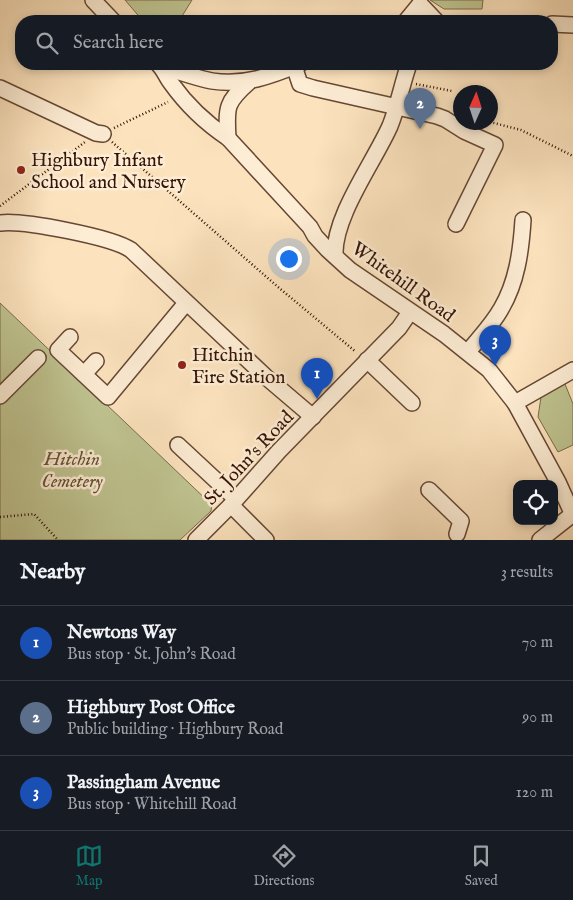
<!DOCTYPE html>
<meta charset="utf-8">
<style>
:root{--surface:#171b24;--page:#20242c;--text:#f1f3f6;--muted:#9ea1a6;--line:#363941;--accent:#0f766e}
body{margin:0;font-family:"IM FELL English",serif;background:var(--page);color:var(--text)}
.controls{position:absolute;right:15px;bottom:15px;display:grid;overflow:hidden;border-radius:10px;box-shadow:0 2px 8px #0003}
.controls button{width:45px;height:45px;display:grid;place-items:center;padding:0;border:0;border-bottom:1px solid var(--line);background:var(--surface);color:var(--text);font:25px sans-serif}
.compass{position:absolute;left:453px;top:85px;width:45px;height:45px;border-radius:50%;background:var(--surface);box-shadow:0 2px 8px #0003;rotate:3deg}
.you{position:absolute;left:288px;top:258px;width:18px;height:18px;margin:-12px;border:4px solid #fff;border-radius:50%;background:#1a73e8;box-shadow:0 0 0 8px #1a73e833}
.badge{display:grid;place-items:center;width:32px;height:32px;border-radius:50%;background:var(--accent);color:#fff;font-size:16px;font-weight:700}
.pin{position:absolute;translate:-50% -41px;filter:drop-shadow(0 1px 2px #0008)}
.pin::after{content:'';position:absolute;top:26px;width:18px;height:15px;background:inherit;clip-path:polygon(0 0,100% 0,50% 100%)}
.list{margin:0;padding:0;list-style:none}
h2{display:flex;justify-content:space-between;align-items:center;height:65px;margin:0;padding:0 20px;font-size:21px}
h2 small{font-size:16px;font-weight:400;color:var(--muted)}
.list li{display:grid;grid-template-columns:32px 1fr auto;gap:15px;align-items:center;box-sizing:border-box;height:75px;padding:0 20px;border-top:1px solid var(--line)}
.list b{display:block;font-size:19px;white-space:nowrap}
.list p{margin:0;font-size:16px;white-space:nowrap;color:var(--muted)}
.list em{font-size:16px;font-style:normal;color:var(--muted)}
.icon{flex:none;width:28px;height:28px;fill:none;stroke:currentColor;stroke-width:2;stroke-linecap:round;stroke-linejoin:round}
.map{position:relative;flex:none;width:573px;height:540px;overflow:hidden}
.search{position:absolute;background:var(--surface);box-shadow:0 2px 8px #0003;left:15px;right:15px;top:15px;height:55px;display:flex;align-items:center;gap:12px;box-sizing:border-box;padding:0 18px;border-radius:20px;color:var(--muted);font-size:19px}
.sheet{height:290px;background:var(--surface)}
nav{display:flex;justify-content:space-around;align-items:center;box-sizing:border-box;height:70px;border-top:1px solid var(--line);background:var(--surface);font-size:14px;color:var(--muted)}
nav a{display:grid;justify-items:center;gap:2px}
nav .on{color:var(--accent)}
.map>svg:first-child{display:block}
</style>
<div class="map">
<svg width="573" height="540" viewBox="0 0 573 540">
<rect width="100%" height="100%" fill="#fce3be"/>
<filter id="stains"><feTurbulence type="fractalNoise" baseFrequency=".004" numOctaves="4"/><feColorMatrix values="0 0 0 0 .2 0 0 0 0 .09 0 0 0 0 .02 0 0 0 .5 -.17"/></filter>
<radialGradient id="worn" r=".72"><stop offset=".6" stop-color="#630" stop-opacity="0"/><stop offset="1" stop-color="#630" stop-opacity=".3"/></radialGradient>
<!-- green -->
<g fill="#bfc491" stroke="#7a6c4b">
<path d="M 125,0 L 192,0 L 179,21 L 143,21 Z"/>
<path d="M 430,0 L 483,0 L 482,9 L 444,9 Z"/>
<path d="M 0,303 L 212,505 L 211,511 L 180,540 L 0,540 Z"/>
<path d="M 565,384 L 573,404 L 573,445 L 558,452 L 538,417 L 541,397 Z"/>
</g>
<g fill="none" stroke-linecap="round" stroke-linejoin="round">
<!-- minor casing -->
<g stroke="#664733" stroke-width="18">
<g id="minor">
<path d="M 93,0 L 113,21"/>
<path d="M 420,4 L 436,21"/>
<path d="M 406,21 L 420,4"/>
<path d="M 552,24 L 573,25"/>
<path d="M 158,64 C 164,69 166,77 171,83 C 186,104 207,124 228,138 L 310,227 L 315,236 L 327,249 L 350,270 L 444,334 L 489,370 L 515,403 L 558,482 L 573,515"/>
<path d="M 294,66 L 300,84 L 313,88 L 437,116 L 445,119 L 464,131 L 495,145 L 456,224"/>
<path d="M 163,68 C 180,71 195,78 212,81 C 244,86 271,76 300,64"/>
<path d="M 0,88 L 96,133 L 103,134"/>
<path d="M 228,138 C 226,107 226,102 249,82"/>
<path d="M 0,223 C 23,220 112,237 131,250 L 266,377 L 313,417"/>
<path d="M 335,256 C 333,217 374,162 390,126 C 398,106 402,84 409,64"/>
<path d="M 70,337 L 58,350 L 108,397 L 186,303"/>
<path d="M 468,352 C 479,338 492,325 501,309 C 517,282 521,251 523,220"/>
<path d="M 367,360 L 412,403"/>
<path d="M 84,374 L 96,361"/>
<path d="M 0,396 L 38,358"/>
<path d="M 515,403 L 573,370"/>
<path d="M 178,445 L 236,499"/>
<path d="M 429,490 L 461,521 L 457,534"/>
<path d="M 231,505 L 266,540"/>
<path d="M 196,540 L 231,505 L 279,451 L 399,328 L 410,312"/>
<path d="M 540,540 L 573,514"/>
</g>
</g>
<!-- path -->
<g stroke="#341305" stroke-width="2.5" stroke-dasharray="1 2.5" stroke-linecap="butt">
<path d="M 416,84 L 452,91"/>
<path d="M 490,122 L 521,130 L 573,156"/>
<path d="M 114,128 L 168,102"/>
<path d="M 112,142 L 278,287 L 356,352"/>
<path d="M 0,206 L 85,142"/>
<path d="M 0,517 L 34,514 L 58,540"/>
</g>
<!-- minor -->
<use href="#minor" stroke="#fdedd5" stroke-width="15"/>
</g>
<!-- markers -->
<g fill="#8f2418" stroke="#fdedd5" stroke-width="2">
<circle cx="21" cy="170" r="5"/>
<circle cx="182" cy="365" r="5"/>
</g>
<g text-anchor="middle" stroke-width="5" stroke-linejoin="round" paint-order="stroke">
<!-- poi labels -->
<g font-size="19" fill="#341305" stroke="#fdedd5" text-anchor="start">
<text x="31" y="166">Highbury Infant<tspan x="31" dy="22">School and Nursery</tspan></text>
<text x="192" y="361">Hitchin<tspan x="192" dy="22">Fire Station</tspan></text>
</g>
<!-- street labels -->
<g font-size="19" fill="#341305" stroke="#fdedd5">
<text transform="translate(404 281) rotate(36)" y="7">Whitehill Road</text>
<text transform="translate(248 457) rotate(-47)" y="7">St. John's Road</text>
</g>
<!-- park labels -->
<g font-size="19" font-style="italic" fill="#655136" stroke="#fdedd5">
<text x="72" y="465">Hitchin<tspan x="72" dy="22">Cemetery</tspan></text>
</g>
</g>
<rect width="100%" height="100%" filter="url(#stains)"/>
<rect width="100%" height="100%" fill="url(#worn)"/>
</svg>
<div class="controls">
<button><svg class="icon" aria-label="locate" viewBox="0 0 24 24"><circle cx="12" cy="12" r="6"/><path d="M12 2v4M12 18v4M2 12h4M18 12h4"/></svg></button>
</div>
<svg class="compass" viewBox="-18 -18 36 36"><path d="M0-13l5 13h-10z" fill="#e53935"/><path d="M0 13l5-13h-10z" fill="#9ea1a6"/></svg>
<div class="you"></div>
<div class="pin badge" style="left:317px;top:399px;background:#1a4fb4">1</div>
<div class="pin badge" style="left:420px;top:129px;background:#5c6f8a">2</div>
<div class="pin badge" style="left:495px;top:366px;background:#1a4fb4">3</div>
<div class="search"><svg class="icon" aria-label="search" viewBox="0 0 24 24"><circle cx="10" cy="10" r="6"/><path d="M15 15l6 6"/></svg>Search here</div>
</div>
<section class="sheet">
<h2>Nearby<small>3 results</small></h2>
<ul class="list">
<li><span class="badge" style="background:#1a4fb4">1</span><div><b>Newtons Way</b><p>Bus stop · St. John's Road</p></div><em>70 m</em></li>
<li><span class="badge" style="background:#5c6f8a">2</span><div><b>Highbury Post Office</b><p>Public building · Highbury Road</p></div><em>90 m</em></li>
<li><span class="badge" style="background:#1a4fb4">3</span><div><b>Passingham Avenue</b><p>Bus stop · Whitehill Road</p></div><em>120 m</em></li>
</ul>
</section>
<nav>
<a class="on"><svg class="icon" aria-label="map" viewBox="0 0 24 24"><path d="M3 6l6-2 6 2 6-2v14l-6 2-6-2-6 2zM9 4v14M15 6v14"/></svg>Map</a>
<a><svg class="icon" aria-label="directions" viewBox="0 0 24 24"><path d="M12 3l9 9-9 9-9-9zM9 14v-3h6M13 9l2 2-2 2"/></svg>Directions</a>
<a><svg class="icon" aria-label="saved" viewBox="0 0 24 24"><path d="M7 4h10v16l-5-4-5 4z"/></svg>Saved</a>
</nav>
